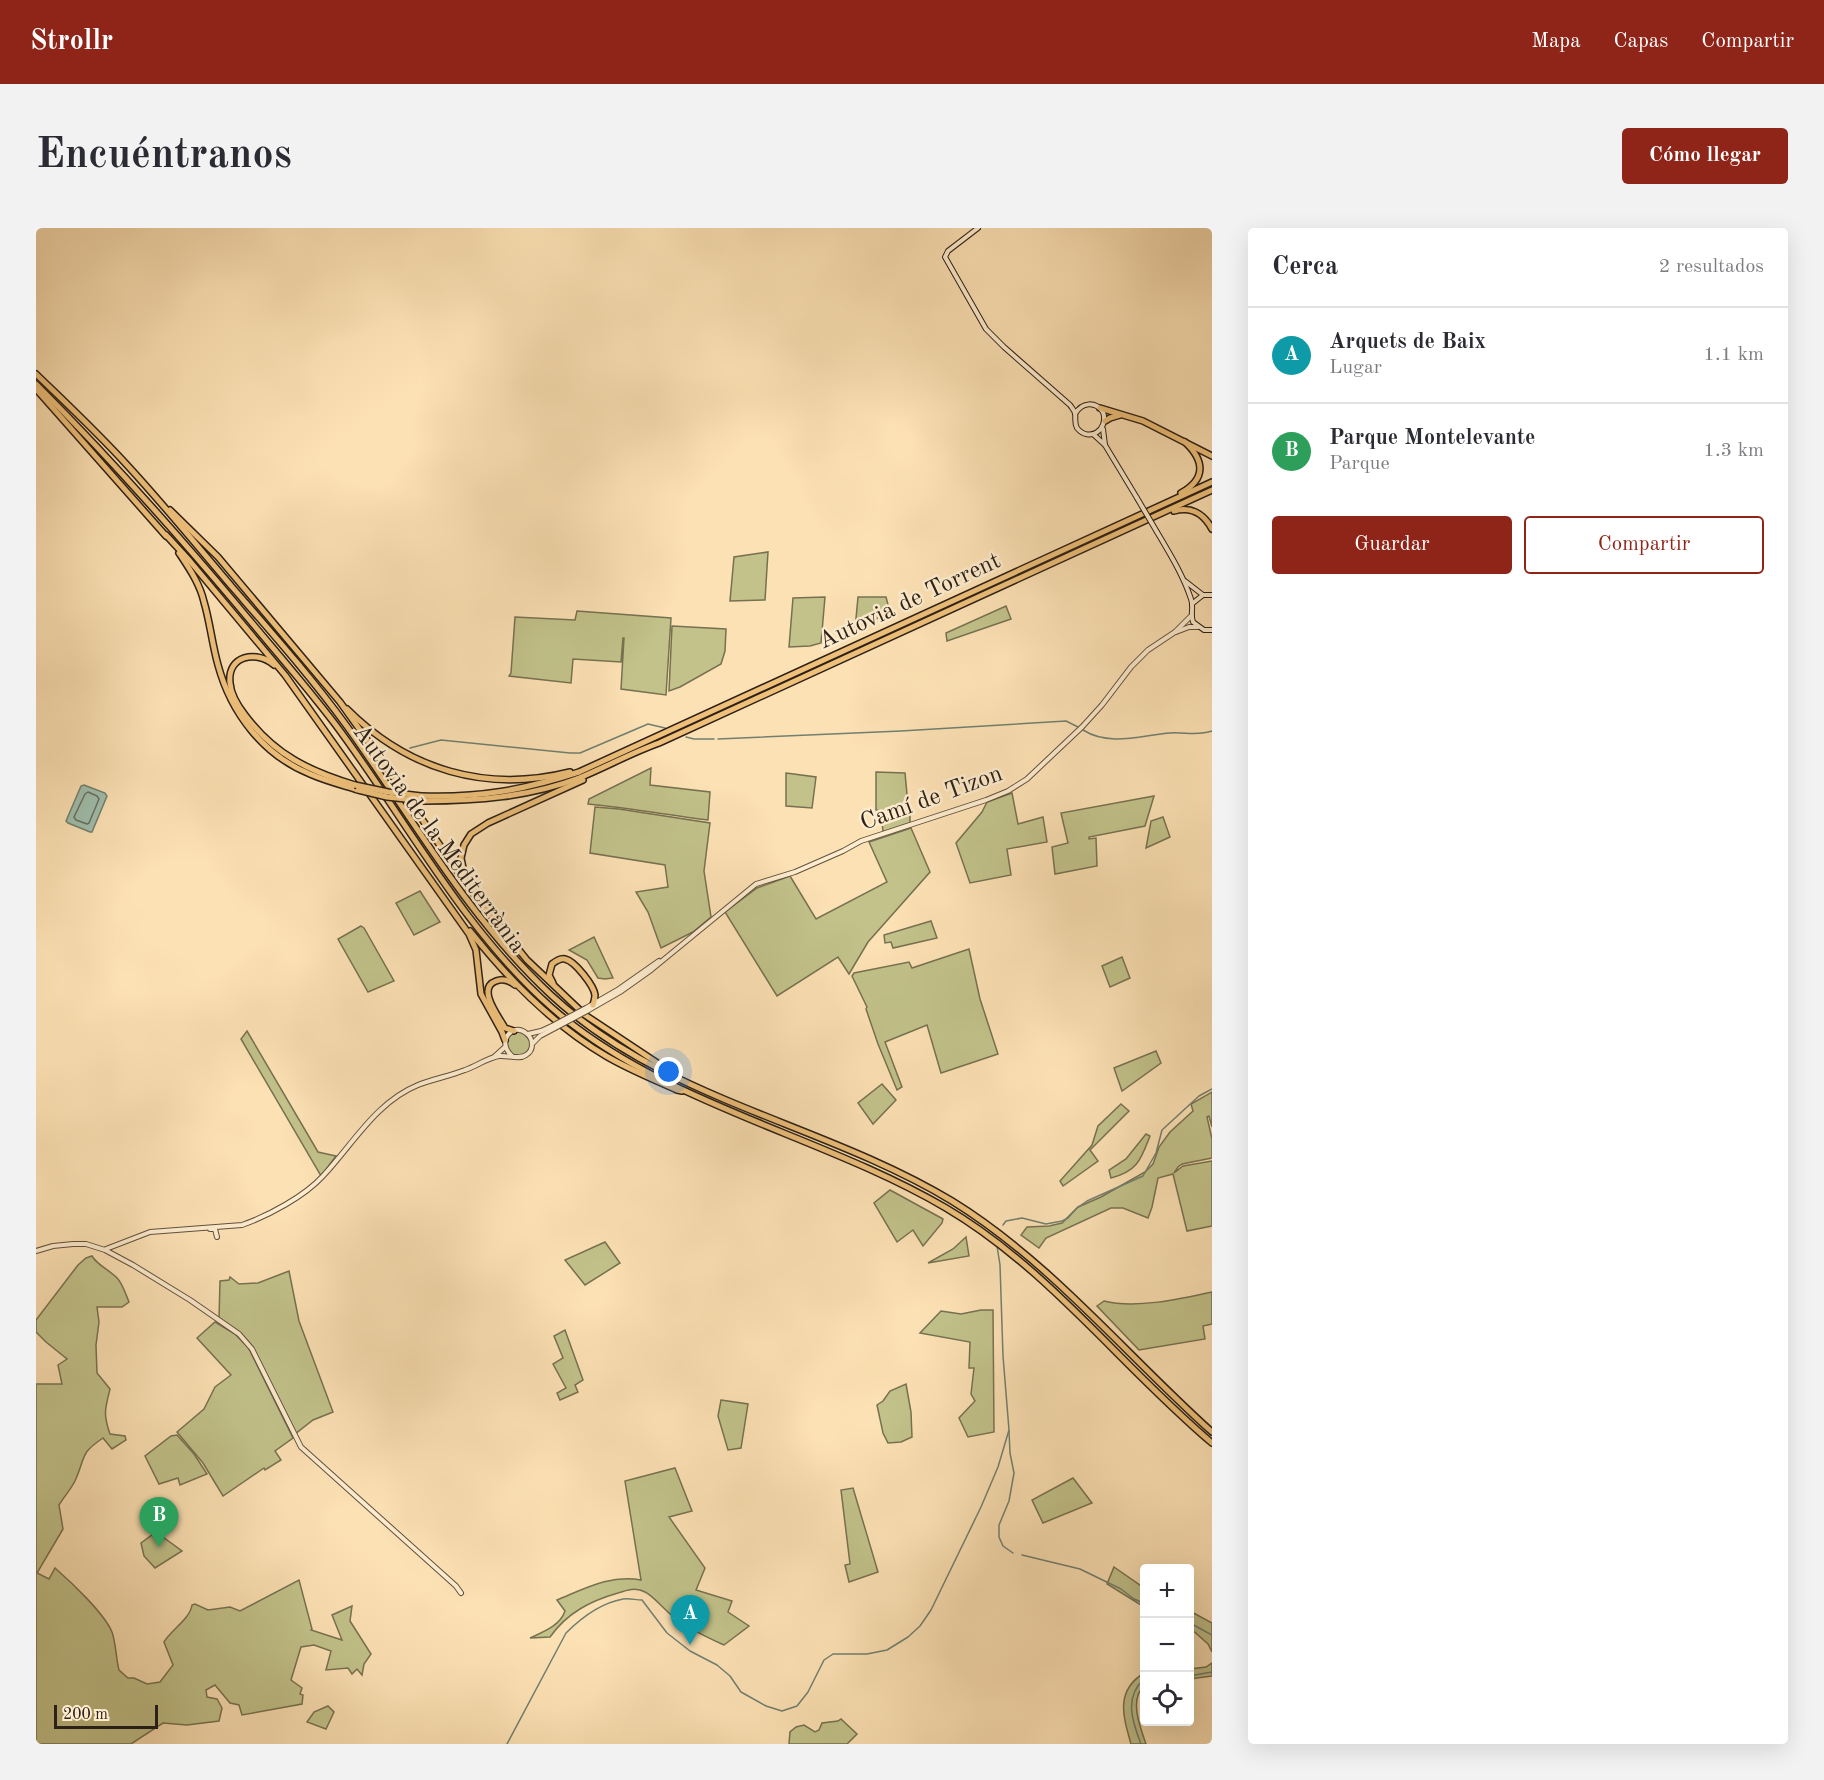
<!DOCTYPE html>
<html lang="es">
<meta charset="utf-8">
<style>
:root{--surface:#fff;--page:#f2f2f3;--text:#2b2b33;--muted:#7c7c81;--line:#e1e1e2;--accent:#8f2418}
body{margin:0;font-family:"Old Standard TT",serif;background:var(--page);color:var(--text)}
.controls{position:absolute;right:18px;bottom:18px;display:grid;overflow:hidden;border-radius:6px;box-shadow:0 6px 24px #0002}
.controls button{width:54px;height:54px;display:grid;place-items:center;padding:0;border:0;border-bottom:2px solid var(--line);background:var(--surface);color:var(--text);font:30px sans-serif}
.scale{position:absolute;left:18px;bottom:15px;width:104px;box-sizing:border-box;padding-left:6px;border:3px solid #2c2017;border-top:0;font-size:16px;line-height:21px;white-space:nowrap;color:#2c2017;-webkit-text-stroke:4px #fdecce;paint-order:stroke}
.you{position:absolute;left:633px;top:844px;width:21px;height:21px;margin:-15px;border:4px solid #fff;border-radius:50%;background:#1a73e8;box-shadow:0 0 0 9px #1a73e833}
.badge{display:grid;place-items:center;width:39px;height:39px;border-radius:50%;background:var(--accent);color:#fff;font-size:20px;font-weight:700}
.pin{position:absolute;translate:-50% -50px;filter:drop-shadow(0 2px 3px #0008)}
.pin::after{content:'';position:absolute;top:32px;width:21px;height:18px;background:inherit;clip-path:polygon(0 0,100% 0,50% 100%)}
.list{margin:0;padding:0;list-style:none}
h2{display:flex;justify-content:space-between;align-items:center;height:78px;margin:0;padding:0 24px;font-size:26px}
h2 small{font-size:20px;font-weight:400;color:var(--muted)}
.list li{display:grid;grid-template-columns:39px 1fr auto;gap:18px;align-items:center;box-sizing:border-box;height:96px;padding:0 24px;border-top:2px solid var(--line)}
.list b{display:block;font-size:22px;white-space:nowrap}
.list p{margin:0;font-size:20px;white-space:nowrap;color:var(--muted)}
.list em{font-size:20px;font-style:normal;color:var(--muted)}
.actions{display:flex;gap:12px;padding:18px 24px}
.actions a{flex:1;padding:14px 0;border:2px solid var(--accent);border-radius:6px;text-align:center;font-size:21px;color:var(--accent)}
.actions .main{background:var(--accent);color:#fff}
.icon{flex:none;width:33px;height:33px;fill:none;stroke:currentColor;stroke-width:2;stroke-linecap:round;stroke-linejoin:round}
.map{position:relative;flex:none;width:1176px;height:1516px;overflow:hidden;border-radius:6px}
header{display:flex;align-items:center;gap:36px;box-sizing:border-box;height:84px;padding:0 30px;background:var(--accent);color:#fff}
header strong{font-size:28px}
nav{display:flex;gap:33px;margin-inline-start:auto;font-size:21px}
.intro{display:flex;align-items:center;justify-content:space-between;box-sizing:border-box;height:144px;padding:0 36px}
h1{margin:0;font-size:42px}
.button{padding:15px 27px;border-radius:6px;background:var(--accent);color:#fff;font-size:21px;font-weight:700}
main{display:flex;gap:36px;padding:0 36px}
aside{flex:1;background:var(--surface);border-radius:6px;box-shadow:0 6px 24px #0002}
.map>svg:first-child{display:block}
</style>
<header>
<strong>Strollr</strong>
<nav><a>Mapa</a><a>Capas</a><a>Compartir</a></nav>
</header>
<div class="intro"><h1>Encuéntranos</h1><a class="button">Cómo llegar</a></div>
<main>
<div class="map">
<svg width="1176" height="1516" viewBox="0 0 1176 1516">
<rect width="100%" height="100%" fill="#fce1b4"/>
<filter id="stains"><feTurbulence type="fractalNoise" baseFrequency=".00333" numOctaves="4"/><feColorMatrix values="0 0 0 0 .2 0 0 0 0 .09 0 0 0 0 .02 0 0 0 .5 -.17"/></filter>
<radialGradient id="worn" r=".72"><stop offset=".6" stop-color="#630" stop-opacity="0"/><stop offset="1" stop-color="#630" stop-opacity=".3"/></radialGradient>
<!-- green -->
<g fill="#c2c28a" stroke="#777150" stroke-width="1.5">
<path d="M 732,324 L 729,372 L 694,373 L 698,329 Z"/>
<path d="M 789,369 L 785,415 L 774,418 L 753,419 L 757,370 Z"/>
<path d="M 822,369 L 850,369 L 854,384 L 819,401 Z"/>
<path d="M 970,378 L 975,391 L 911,413 L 910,405 Z"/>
<path d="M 541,383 L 635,390 L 630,467 L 585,461 L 588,410 L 587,410 L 585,434 L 537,431 L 535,455 L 473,448 L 475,445 L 479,389 L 539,392 Z"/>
<path d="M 636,398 L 690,401 L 689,423 L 685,436 L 644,459 L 633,463 Z"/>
<path d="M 615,540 L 614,557 L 674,564 L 672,592 C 632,587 593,580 552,576 L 553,571 Z"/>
<path d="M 840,544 L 869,545 L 872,577 L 874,577 L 874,595 L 847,604 L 845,583 L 840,582 Z"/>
<path d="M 750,545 L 780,549 L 776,580 L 750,578 Z"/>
<path d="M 976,565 L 982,596 L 1007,589 L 1011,614 L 971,621 L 975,647 L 934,655 L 920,615 L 946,584 L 951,574 Z"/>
<path d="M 1118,568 L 1109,598 L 1053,609 L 1053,611 L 1060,610 L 1061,638 L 1019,646 L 1016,619 L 1032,615 L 1025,585 Z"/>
<path d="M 559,579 L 583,581 L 674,595 L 668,643 L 675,689 L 657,704 L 625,720 L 612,684 L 600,664 L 632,659 L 629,637 L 554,625 Z"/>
<path d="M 1127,589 L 1134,609 L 1110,620 L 1115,593 Z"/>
<path d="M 875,600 L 894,644 L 832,714 L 813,746 L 802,729 L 741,768 L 689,684 L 721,660 L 754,648 L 780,691 L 851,654 L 833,614 Z"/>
<path d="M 384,663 L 404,694 L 378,707 L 360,675 Z"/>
<path d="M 895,693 L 901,710 L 857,720 L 855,714 L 849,715 L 848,707 Z"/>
<path d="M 325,698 L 328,700 L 358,753 L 332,764 L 302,711 Z"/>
<path d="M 558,709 L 577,750 L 569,751 L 562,750 L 551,732 L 533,722 Z"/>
<path d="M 933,721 L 944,771 L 962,826 L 905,845 L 891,797 L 849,814 L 866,859 L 861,862 L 842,816 L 830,781 L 831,779 L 816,748 L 818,745 L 873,734 L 876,740 Z"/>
<path d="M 1086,729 L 1094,750 L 1074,759 L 1066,738 Z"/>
<path d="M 211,803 L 282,924 L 300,928 L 285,948 L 205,811 Z"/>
<circle cx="483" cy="816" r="12"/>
<path d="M 1120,823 L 1125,835 L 1086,863 L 1078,840 Z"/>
<path d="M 846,856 L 860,872 L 837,896 L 822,875 Z"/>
<path d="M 1176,864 L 1176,899 L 1173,888 L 1171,889 L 1176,911 L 1176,930 L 1146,936 L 1142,939 L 1138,945 L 1147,938 L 1176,933 L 1176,998 L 1151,1003 L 1137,946 L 1122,950 L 1116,979 L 1112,990 L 1087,980 L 1075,980 L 1010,1010 L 1003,1020 L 985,1007 L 991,999 L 1013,998 L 1026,995 L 1042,979 L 1065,969 L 1109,944 L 1117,936 L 1123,919 L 1134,904 L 1157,883 L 1155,876 Z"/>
<path d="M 1085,876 L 1093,883 L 1054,922 L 1062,933 L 1027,958 L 1024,953 L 1056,917 L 1062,898 Z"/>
<path d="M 1110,906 L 1114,908 C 1105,931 1102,943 1075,950 L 1073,942 L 1090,931 Z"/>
<path d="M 854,962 L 907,991 L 906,995 L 887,1018 L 877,1002 L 861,1014 L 838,975 Z"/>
<path d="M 930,1009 L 933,1028 L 892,1035 L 917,1021 Z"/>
<path d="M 569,1014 L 584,1035 L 549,1057 L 529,1032 Z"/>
<path d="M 56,1028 C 62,1038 74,1042 82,1051 C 87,1057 90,1067 93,1074 L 86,1079 L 61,1079 L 63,1094 L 60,1117 L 61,1145 L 74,1161 C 69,1181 67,1186 74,1206 L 89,1208 L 90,1212 L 76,1221 L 67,1210 C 43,1226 50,1229 39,1253 C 35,1261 28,1269 23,1277 L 27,1301 L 1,1345 L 13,1351 L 19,1340 C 35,1354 68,1385 76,1404 C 80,1415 80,1431 83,1442 L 92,1450 L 98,1450 L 111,1456 L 124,1454 L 137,1437 L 128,1414 C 135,1402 154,1391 156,1377 L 159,1376 L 172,1382 L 194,1379 L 204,1383 L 263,1352 L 276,1401 L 275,1402 L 306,1412 L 296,1387 L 316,1378 L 314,1393 L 335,1426 L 328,1436 L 326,1447 L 321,1441 L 316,1446 L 312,1440 L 290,1442 L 295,1423 L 278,1417 L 265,1419 L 255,1452 L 266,1460 L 264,1466 L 267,1467 L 266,1476 L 206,1487 L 203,1477 L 194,1475 L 179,1457 L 170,1462 L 171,1469 L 181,1471 L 186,1480 L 183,1493 L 151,1497 L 127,1495 L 95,1516 L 0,1516 L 0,1156 L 26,1156 L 22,1137 L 31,1131 L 10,1114 L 0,1104 L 0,1092 L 42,1037 L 50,1030 Z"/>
<path d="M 253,1043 L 263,1093 L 297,1184 L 277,1192 L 259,1206 L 215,1117 L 201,1102 L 183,1091 L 184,1053 L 193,1052 L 194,1049 L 203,1056 L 222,1055 Z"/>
<path d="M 1176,1064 L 1176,1096 L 1167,1098 L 1169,1111 L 1103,1122 L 1061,1078 L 1068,1073 C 1099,1081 1145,1071 1176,1064 Z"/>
<path d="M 945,1082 L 957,1082 L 958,1204 L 932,1209 L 923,1190 L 939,1173 L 935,1166 L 938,1140 L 933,1140 L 934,1114 L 884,1105 L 905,1083 L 925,1086 Z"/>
<path d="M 179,1094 L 199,1106 L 212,1119 L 257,1210 L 239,1223 L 245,1232 L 229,1242 L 228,1240 L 187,1268 L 167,1235 L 141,1204 L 168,1181 L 179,1159 L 195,1147 L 161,1110 Z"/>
<path d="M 529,1102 L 547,1152 L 539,1157 L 542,1164 L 524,1172 L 521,1165 L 530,1160 L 517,1136 L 527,1130 L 518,1108 Z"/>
<path d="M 870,1156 L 875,1184 L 876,1209 L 865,1214 L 852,1215 L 847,1205 L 841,1177 L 847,1173 L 854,1163 Z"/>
<path d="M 685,1172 L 712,1176 L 705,1220 L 692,1222 L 682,1188 Z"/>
<path d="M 141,1207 L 158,1226 L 171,1246 L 144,1257 L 142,1250 L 123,1256 L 109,1228 L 135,1208 Z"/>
<path d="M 639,1240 L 656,1283 L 633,1289 L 669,1340 L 660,1362 L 696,1373 L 692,1384 L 713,1398 L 688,1417 C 670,1409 647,1398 633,1385 C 626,1379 616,1367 609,1364 C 600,1359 591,1362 582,1365 C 554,1373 531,1385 514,1409 L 494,1410 C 507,1404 524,1398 529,1383 L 521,1372 C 548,1361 575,1346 605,1352 L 589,1253 Z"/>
<path d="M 1037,1250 L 1056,1275 L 1007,1295 L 996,1272 Z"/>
<path d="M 817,1260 L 842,1344 L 813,1354 L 809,1337 L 814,1336 L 805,1262 Z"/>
<path d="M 120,1304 L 146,1323 L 119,1340 L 108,1328 L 105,1315 Z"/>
<path d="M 1078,1339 L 1108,1360 L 1108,1379 L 1071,1356 Z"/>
<path d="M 1154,1383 L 1176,1395 L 1176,1424 L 1172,1416 L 1154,1400 Z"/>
<path d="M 1176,1435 L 1176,1448 L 1154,1451 L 1154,1441 L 1170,1439 Z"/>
<path d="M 1108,1445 L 1108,1458 C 1093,1471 1104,1499 1110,1516 L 1095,1516 C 1087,1488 1079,1463 1108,1445 Z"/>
<path d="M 292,1478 L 298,1484 L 290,1501 L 271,1494 L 278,1484 Z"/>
<path d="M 805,1491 L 821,1506 L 811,1516 L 753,1516 L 754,1504 L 760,1499 L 768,1497 L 779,1504 L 783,1502 L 786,1495 L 802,1493 Z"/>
</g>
<!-- water -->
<path fill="#9fbeac" stroke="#717f70" stroke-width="1.5" d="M 48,557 L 69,565 L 71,568 L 56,604 L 54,604 L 32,595 L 30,593 L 45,558 Z"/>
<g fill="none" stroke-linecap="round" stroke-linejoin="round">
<!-- shore -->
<path stroke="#666f62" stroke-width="1.5" d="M 52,564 L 61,568 L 63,571 L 53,595 L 51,596 L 40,592 L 38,589 L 49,566 Z"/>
<!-- stream -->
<g stroke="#717f70" stroke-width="1.5">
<path d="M 1047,502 C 1074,519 1106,507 1134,505 C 1148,504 1163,508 1176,503"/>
<path d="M 650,509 L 658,511 L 678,511"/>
<path d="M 682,511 L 865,503 L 1030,493 L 1042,499"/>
<path d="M 374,520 L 405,512 L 534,525 L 544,525 L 612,496 L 629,500"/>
<path d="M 967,997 L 970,993 L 986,990 L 1010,996 L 1026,993 L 1032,990 L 1041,980 L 1051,973 L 1107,948 L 1120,925 L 1126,902 L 1163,868 L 1176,861"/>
<path d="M 973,1203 L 974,1225 L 978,1245 L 973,1273 L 963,1297 L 963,1309 L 967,1318 L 977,1325"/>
<path d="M 986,1327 L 1044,1341 L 1085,1361 L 1098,1371 L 1108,1375"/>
<path d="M 1154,1395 L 1176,1407"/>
<path d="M 1154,1446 L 1159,1447 L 1176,1444"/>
<path d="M 471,1516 L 530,1405 C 545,1390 565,1375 587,1371 C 593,1370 600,1372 606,1372 L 631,1405 L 654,1423 L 681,1437 L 694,1448 L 705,1464 L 730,1478 L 746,1483 L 761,1478 L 772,1464 L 788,1432 L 797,1426 L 831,1426 L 851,1422 L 872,1409 L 884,1398 L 895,1382 L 945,1279 L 962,1239 L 973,1202 L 967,1128 L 964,1037 L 961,1018"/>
<path d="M 1105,1516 C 1096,1493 1088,1469 1108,1451"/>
</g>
<!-- tertiary casing -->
<g stroke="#60503e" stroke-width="6">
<g id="tertiary">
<path d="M 1140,404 L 1153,399 L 1162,399"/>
<path d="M 550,780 L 583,761 L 623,733"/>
<path d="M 551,783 L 584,764 L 615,742 L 720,656 L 759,644 L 807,623 L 825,613 L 950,572 L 972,563 L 991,551 L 1046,499 L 1066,477 L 1095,439 L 1112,422 L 1139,404 L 1155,388"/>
<path d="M 492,806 L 505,803 L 516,798"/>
<path d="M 497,815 L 504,808 L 519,800"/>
<path d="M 458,829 L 469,819"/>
<path d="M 174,1001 L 179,1001 L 181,1009"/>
<path d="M 70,1021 L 114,1004 L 206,997 C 232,988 269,968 287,948 C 317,916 340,874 382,857 C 397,851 414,848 429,842 C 441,838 451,830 463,828 C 471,827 483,832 490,827 C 498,822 498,811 490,805 C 476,794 460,814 476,828"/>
<path d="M 0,1023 L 17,1018 L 37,1016 L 50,1016 L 69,1022 L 97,1037 L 154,1072 L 203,1106 L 216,1121 L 265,1219 L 420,1358 L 425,1365"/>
</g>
</g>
<!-- secondary casing -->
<g stroke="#2c2017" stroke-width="6">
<g id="secondary">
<path d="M 942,0 L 912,23 L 909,29 L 950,101 L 968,119 L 1034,177 C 1036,180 1038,182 1039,185 C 1040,191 1038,194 1041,200 C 1053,215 1073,202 1067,184 C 1059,173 1046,174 1039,186"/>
<path d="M 1067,201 L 1069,217"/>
<path d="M 1057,206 L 1069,217 L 1101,270"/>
<path d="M 1121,304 C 1134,326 1147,347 1155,371 C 1158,379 1154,386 1157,394 L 1168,402 L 1176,402"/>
<path d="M 1149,353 L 1167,367"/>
<path d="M 1157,375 L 1167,367 L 1176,367"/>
</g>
</g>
<!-- motorway casing -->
<g stroke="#2c2017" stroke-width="8">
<g id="motorway">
<path d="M 0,146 C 31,176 62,205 91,237 C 128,277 162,319 197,360 C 236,405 275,449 310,497 C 376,589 432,690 515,767 C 628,872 787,895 916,973 C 1015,1034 1090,1127 1176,1204"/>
<path d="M 0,156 C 71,227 137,301 201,377 C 234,417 268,455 299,496 C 370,591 425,699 515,779 C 625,876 784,906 910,980 C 1012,1040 1086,1139 1176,1215"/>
<path d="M 0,161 L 130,308"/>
<path d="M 1064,180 L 1107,193 L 1176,228"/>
<path d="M 1069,193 L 1074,190 L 1084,187"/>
<path d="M 1145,265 C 1170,251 1169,233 1149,214"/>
<path d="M 134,282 L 182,329 L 304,474 L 349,537 L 433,660 L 491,732 L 549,787 L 629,840 L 633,845"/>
<path d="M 1138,283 C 1155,278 1168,286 1176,301"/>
<path d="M 130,307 L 153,332 L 249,447 L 433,706 L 440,722 L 445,766 L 466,804 L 469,812"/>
<path d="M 143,325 C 153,340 164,356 168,374 C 174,394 176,416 182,437 C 195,485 227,527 274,546 C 290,553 306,557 322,562"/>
<path d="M 238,437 C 221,422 191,427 194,455 C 195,467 202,478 209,487 C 239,527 273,543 319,557"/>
<path d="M 311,481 C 372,542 450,565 534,544"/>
<path d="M 385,568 C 443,570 488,562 543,544 L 1176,254"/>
<path d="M 388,573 C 441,573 493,569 543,550 C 570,539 595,525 623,515 L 1176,262"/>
<path d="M 429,650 L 425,630 L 428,617 L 435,606 L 452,595 L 547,552"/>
<path d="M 434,703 C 472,751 517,797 570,828 C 592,841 617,851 641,862 L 646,863"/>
<path d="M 517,755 L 513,747 L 516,736 C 520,733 524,730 529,731 C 539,733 558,758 559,767 C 559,771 558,773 557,777"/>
<path d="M 478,803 L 469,800 C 463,789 440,760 460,753 C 467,750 474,753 479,757"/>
</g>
</g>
<!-- tertiary -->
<use href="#tertiary" stroke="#fdecce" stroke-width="4"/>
<!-- secondary -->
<use href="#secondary" stroke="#fdecce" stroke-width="4"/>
<!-- motorway -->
<use href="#motorway" stroke="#eec07a" stroke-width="5"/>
<!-- tertiary-bridge casing -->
<g stroke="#60503e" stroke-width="6" stroke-linecap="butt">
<g id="tertiary-bridge">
<path d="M 516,798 L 550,780"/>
<path d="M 519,800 L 551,783"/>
</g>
</g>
<!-- secondary-bridge casing -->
<g stroke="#2c2017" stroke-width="6" stroke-linecap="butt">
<path id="secondary-bridge" d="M 1101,270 L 1121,304"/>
</g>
<!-- motorway-bridge casing -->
<g stroke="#2c2017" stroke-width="8" stroke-linecap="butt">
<g id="motorway-bridge">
<path d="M 319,557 L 352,564 L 385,568"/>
<path d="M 322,562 L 351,569 L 388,573"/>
</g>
</g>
<!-- tertiary-bridge -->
<use href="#tertiary-bridge" stroke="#fdecce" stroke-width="4"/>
<!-- secondary-bridge -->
<use href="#secondary-bridge" stroke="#fdecce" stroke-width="4"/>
<!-- motorway-bridge -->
<use href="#motorway-bridge" stroke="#eec07a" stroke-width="5"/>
</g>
<g text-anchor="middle" stroke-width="5" stroke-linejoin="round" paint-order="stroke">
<!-- street labels -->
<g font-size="24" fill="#2c2017" stroke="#fdecce">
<text transform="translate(873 372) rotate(-25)" y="8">Autovia de Torrent</text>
<text transform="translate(895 569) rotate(-20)" y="8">Camí de Tizon</text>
<text transform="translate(404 610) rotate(54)" y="8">Autovia de la Mediterrània</text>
</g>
</g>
<rect width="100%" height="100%" filter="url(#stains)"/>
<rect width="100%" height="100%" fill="url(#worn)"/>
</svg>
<div class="controls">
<button>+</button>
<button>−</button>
<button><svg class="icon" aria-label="locate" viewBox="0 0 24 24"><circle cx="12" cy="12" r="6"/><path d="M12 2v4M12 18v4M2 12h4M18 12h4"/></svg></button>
</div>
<div class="scale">200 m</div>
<div class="you"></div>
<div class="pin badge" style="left:654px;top:1417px;background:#0f9aa8">A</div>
<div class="pin badge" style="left:123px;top:1319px;background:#2e9e5b">B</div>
</div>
<aside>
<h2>Cerca<small>2 resultados</small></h2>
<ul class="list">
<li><span class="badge" style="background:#0f9aa8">A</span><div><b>Arquets de Baix</b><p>Lugar</p></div><em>1.1 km</em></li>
<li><span class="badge" style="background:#2e9e5b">B</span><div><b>Parque Montelevante</b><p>Parque</p></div><em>1.3 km</em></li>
</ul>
<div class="actions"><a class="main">Guardar</a><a>Compartir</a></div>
</aside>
</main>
